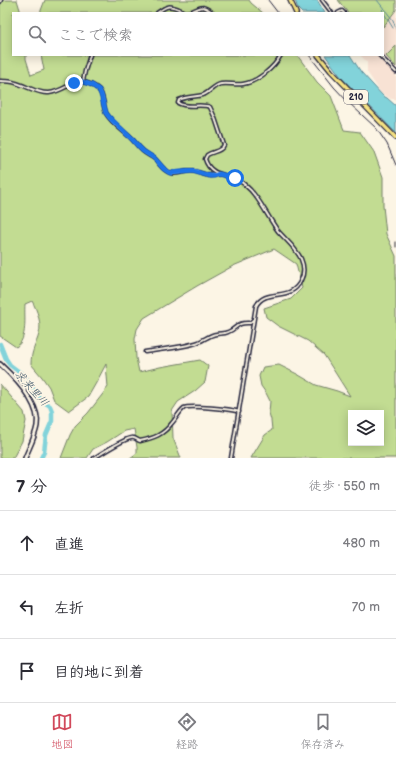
<!DOCTYPE html>
<html lang="ja">
<meta charset="utf-8">
<style>
:root{--surface:#fff;--page:#f7f7f7;--text:#2b2b33;--muted:#7c7c81;--line:#e1e1e2;--accent:#d1495b}
body{margin:0;font-family:"Balsamiq Sans","Klee One",sans-serif;background:var(--page);color:var(--text)}
.controls{position:absolute;right:12px;bottom:12px;display:grid;overflow:hidden;border-radius:0px;box-shadow:0 2px 10px #0003}
.controls button{width:36px;height:36px;display:grid;place-items:center;padding:0;border:0;border-bottom:1px solid var(--line);background:var(--surface);color:var(--text);font:20px sans-serif}
.stop{position:absolute;width:12px;height:12px;margin:-9px;border:3px solid #1a73e8;border-radius:50%;background:#fff}
.stop.end{background:#1a73e8;border-color:#fff;box-shadow:0 1px 4px #0008}
.list{margin:0;padding:0;list-style:none}
h2{display:flex;justify-content:space-between;align-items:center;height:52px;margin:0;padding:0 16px;font-size:17px}
h2 small{font-size:13px;font-weight:400;color:var(--muted)}
.list li{display:grid;grid-template-columns:26px 1fr auto;gap:12px;align-items:center;box-sizing:border-box;height:64px;padding:0 16px;border-top:1px solid var(--line)}
.list b{display:block;font-size:15px;white-space:nowrap}
.list em{font-size:13px;font-style:normal;color:var(--muted)}
.icon{flex:none;width:22px;height:22px;fill:none;stroke:currentColor;stroke-width:2;stroke-linecap:round;stroke-linejoin:round}
.map{position:relative;flex:none;width:396px;height:458px;overflow:hidden}
.search{position:absolute;background:var(--surface);box-shadow:0 2px 10px #0003;left:12px;right:12px;top:12px;height:44px;display:flex;align-items:center;gap:10px;box-sizing:border-box;padding:0 14px;border-radius:0px;color:var(--muted);font-size:15px}
.sheet{height:244px;background:var(--surface)}
nav{display:flex;justify-content:space-around;align-items:center;box-sizing:border-box;height:56px;border-top:1px solid var(--line);background:var(--surface);font-size:11px;color:var(--muted)}
nav a{display:grid;justify-items:center;gap:2px}
nav .on{color:var(--accent)}
.map>svg:first-child{display:block}
</style>
<div class="map">
<svg width="396" height="458" viewBox="0 0 396 458">
<rect width="100%" height="100%" fill="#fcf5e5"/>
<filter id="ink" filterUnits="userSpaceOnUse"><feTurbulence type="fractalNoise" baseFrequency=".025" numOctaves="2"/><feDisplacementMap in="SourceGraphic" scale="8" xChannelSelector="R" yChannelSelector="G"/><feConvolveMatrix kernelMatrix="1 2 1 2 8 2 1 2 1" color-interpolation-filters="sRGB"/></filter>
<g filter="url(#ink)">
<!-- built -->
<path fill="#f8e2d4" d="M 396,10 L 396,46 L 386,56 L 396,67 L 396,99 L 391,99 L 381,93 L 367,72 L 367,62 L 360,55 L 383,55 L 383,27 Z"/>
<!-- green -->
<g fill="#c2dc92" stroke="#727f66" fill-rule="evenodd">
<path d="M 0,0 L 17,0 L 21,13 L 13,13 L 13,55 L 26,55 L 26,59 L 31,75 L 44,70 L 41,55 L 297,55 L 317,82 L 331,96 L 344,130 L 360,132 L 374,152 L 383,177 L 383,206 L 386,234 L 396,256 L 396,458 L 251,458 L 265,435 L 272,430 L 271,420 L 269,413 L 270,401 L 266,393 L 261,386 L 259,376 L 263,367 L 279,365 L 297,374 L 316,385 L 337,391 L 350,396 L 324,355 L 308,341 L 278,326 L 266,317 L 264,308 L 291,299 L 302,288 L 296,264 L 274,249 L 233,266 L 197,286 L 144,318 L 137,329 L 135,339 L 136,358 L 139,372 L 160,367 L 200,360 L 208,366 L 205,382 L 195,391 L 178,402 L 172,411 L 173,438 L 181,458 L 130,458 L 137,453 L 137,447 L 134,429 L 124,431 L 107,442 L 93,449 L 87,458 L 61,458 L 70,435 L 75,426 L 88,413 L 102,395 L 108,387 L 106,364 L 96,383 L 88,397 L 69,411 L 54,400 L 49,387 L 42,377 L 31,364 C 31,351 36,345 39,334 C 42,323 37,310 32,301 L 25,304 C 24,317 28,339 16,347 L 0,336 ZM 351,413 L 381,413 L 381,443 L 351,443 Z"/>
<path d="M 45,0 L 249,0 L 251,3 L 263,13 L 40,13 Z"/>
<path d="M 338,0 L 396,0 L 396,10 L 383,27 L 383,13 L 348,13 Z"/>
<path d="M 396,46 L 396,67 L 386,56 Z"/>
<path d="M 0,384 L 24,412 L 26,421 L 22,441 L 13,458 L 0,458 Z"/>
</g>
<!-- water -->
<g fill="#82d3da" stroke="#5c8c9a">
<path d="M 295,0 L 317,0 L 325,13 L 302,13 L 298,9 Z"/>
<path d="M 325,55 L 350,55 L 361,72 L 383,96 L 387,98 L 396,106 L 396,133 L 341,77 Z"/>
</g>
<g fill="none" stroke-linecap="round" stroke-linejoin="round">
<!-- stream -->
<g stroke="#5c8c9a" stroke-width="1">
<path d="M 377,0 L 393,20 L 396,29"/>
<path d="M 383,9 L 382,10 L 393,28"/>
</g>
<!-- river -->
<path stroke="#82d3da" stroke-width="4.5" d="M 0,344 L 6,359 L 10,365 L 22,374 L 29,381 L 35,392 L 41,400 L 50,406 L 52,411 L 52,421 L 46,435 L 44,452 L 41,458"/>
<!-- minor casing -->
<g stroke="#22223b" stroke-width="5">
<g id="minor">
<path d="M 322,0 L 332,13"/>
<path d="M 0,2 L 1,0"/>
<path d="M 157,13 C 167,5 170,5 181,10 C 184,12 183,12 187,12 C 200,11 199,1 213,13"/>
<path d="M 338,13 L 342,11 L 344,13"/>
<path d="M 379,55 L 396,72"/>
<path d="M 0,81 C 5,81 11,81 16,83 C 27,86 38,94 49,93 C 60,92 69,84 79,81 C 85,82 94,85 99,90 C 104,96 103,106 106,113 C 112,124 124,131 132,139 C 136,143 138,147 143,151 C 146,154 151,156 155,159 C 160,164 164,172 171,173 C 178,175 186,170 192,171 C 203,172 207,179 219,174"/>
<path d="M 83,81 L 85,71 L 90,55"/>
<path d="M 145,352 C 162,349 180,348 196,343 C 203,341 209,335 216,334 C 220,333 224,334 228,332 C 238,328 236,322 250,323 L 253,320"/>
<path d="M 94,458 C 102,453 124,439 131,438 C 135,437 137,440 140,441 C 154,438 163,435 172,423 C 176,419 179,412 184,408 C 189,405 233,409 239,412"/>
<path d="M 231,458 L 256,306 C 266,287 291,303 301,280 C 304,274 304,266 301,259 C 296,248 286,240 278,231 C 267,216 259,196 244,184 C 232,173 211,179 205,159 L 207,155 C 213,151 221,152 224,145 L 215,118 L 210,107 C 200,103 188,109 178,103 L 179,100 C 186,96 195,97 203,95 C 209,93 214,85 221,84 C 228,83 236,85 243,84 C 257,82 274,68 281,55"/>
</g>
</g>
<!-- secondary casing -->
<g stroke="#22223b" stroke-width="6">
<path id="secondary" d="M 0,364 C 15,378 41,404 37,426 C 35,437 29,448 25,458"/>
</g>
<!-- trunk casing -->
<g stroke="#22223b" stroke-width="6">
<g id="trunk">
<path d="M 290,0 L 296,13"/>
<path d="M 318,55 L 331,71 L 361,102 L 396,138"/>
</g>
</g>
<!-- minor -->
<use href="#minor" stroke="#fcf5e5" stroke-width="2"/>
<!-- secondary -->
<use href="#secondary" stroke="#fcf5e5" stroke-width="3"/>
<!-- trunk -->
<use href="#trunk" stroke="#f6e281" stroke-width="3.5"/>
<!-- rail -->
<g stroke="#22223b" stroke-width="1">
<path d="M 268,0 L 278,13"/>
<path d="M 309,55 L 334,87 L 348,102 L 376,128 L 387,144 L 396,165"/>
<path d="M 396,242 L 396,247"/>
</g>
</g>
</g>
<g fill="none" stroke-linecap="round" stroke-linejoin="round" filter="url(#ink)">
<!-- route -->
<path stroke="#1a73e8" stroke-width="5" d="M 74,83 L 79,81 L 83,82 L 92,85 L 99,90 L 101,94 L 106,113 L 110,118 L 133,140 L 138,146 L 143,151 L 154,158 L 164,169 L 170,173 L 193,171 L 210,176 L 214,176 L 219,174 L 235,178"/>
</g>
<g text-anchor="middle" stroke-width="3.5" stroke-linejoin="round" paint-order="stroke">
<!-- shield labels -->
<rect fill="#fcf5e5" stroke="#63616e" stroke-width="1" x="344" y="90" width="24" height="14" rx="3"/>
<g font-size="9" font-weight="bold" fill="#22223b">
<text x="356" y="100">210</text>
</g>
<!-- water labels -->
<g font-size="11" font-style="italic" fill="#3f576b" stroke="#fcf5e5">
<text transform="translate(32 388) rotate(48)" y="4">求来里川</text>
</g>
</g>
</svg>
<div class="controls">
<button><svg class="icon" aria-label="layers" viewBox="0 0 24 24"><path d="M12 4l9 5-9 5-9-5zM3 14l9 5 9-5"/></svg></button>
</div>
<div class="stop" style="left:235px;top:178px"></div>
<div class="stop end" style="left:74px;top:83px"></div>
<div class="search"><svg class="icon" aria-label="search" viewBox="0 0 24 24"><circle cx="10" cy="10" r="6"/><path d="M15 15l6 6"/></svg>ここで検索</div>
</div>
<section class="sheet">
<h2>7 分<small>徒歩 · 550 m</small></h2>
<ul class="list">
<li><svg class="icon" aria-label="ahead" viewBox="0 0 24 24"><path d="M12 20V5M6 11l6-6 6 6"/></svg><div><b>直進</b></div><em>480 m</em></li>
<li><svg class="icon" aria-label="left" viewBox="0 0 24 24"><path d="M17 20v-9H6M10 6l-5 5 5 5"/></svg><div><b>左折</b></div><em>70 m</em></li>
<li><svg class="icon" aria-label="arrive" viewBox="0 0 24 24"><path d="M6 21V4h12l-3 4 3 4H6"/></svg><div><b>目的地に到着</b></div></li>
</ul>
</section>
<nav>
<a class="on"><svg class="icon" aria-label="map" viewBox="0 0 24 24"><path d="M3 6l6-2 6 2 6-2v14l-6 2-6-2-6 2zM9 4v14M15 6v14"/></svg>地図</a>
<a><svg class="icon" aria-label="directions" viewBox="0 0 24 24"><path d="M12 3l9 9-9 9-9-9zM9 14v-3h6M13 9l2 2-2 2"/></svg>経路</a>
<a><svg class="icon" aria-label="saved" viewBox="0 0 24 24"><path d="M7 4h10v16l-5-4-5 4z"/></svg>保存済み</a>
</nav>
